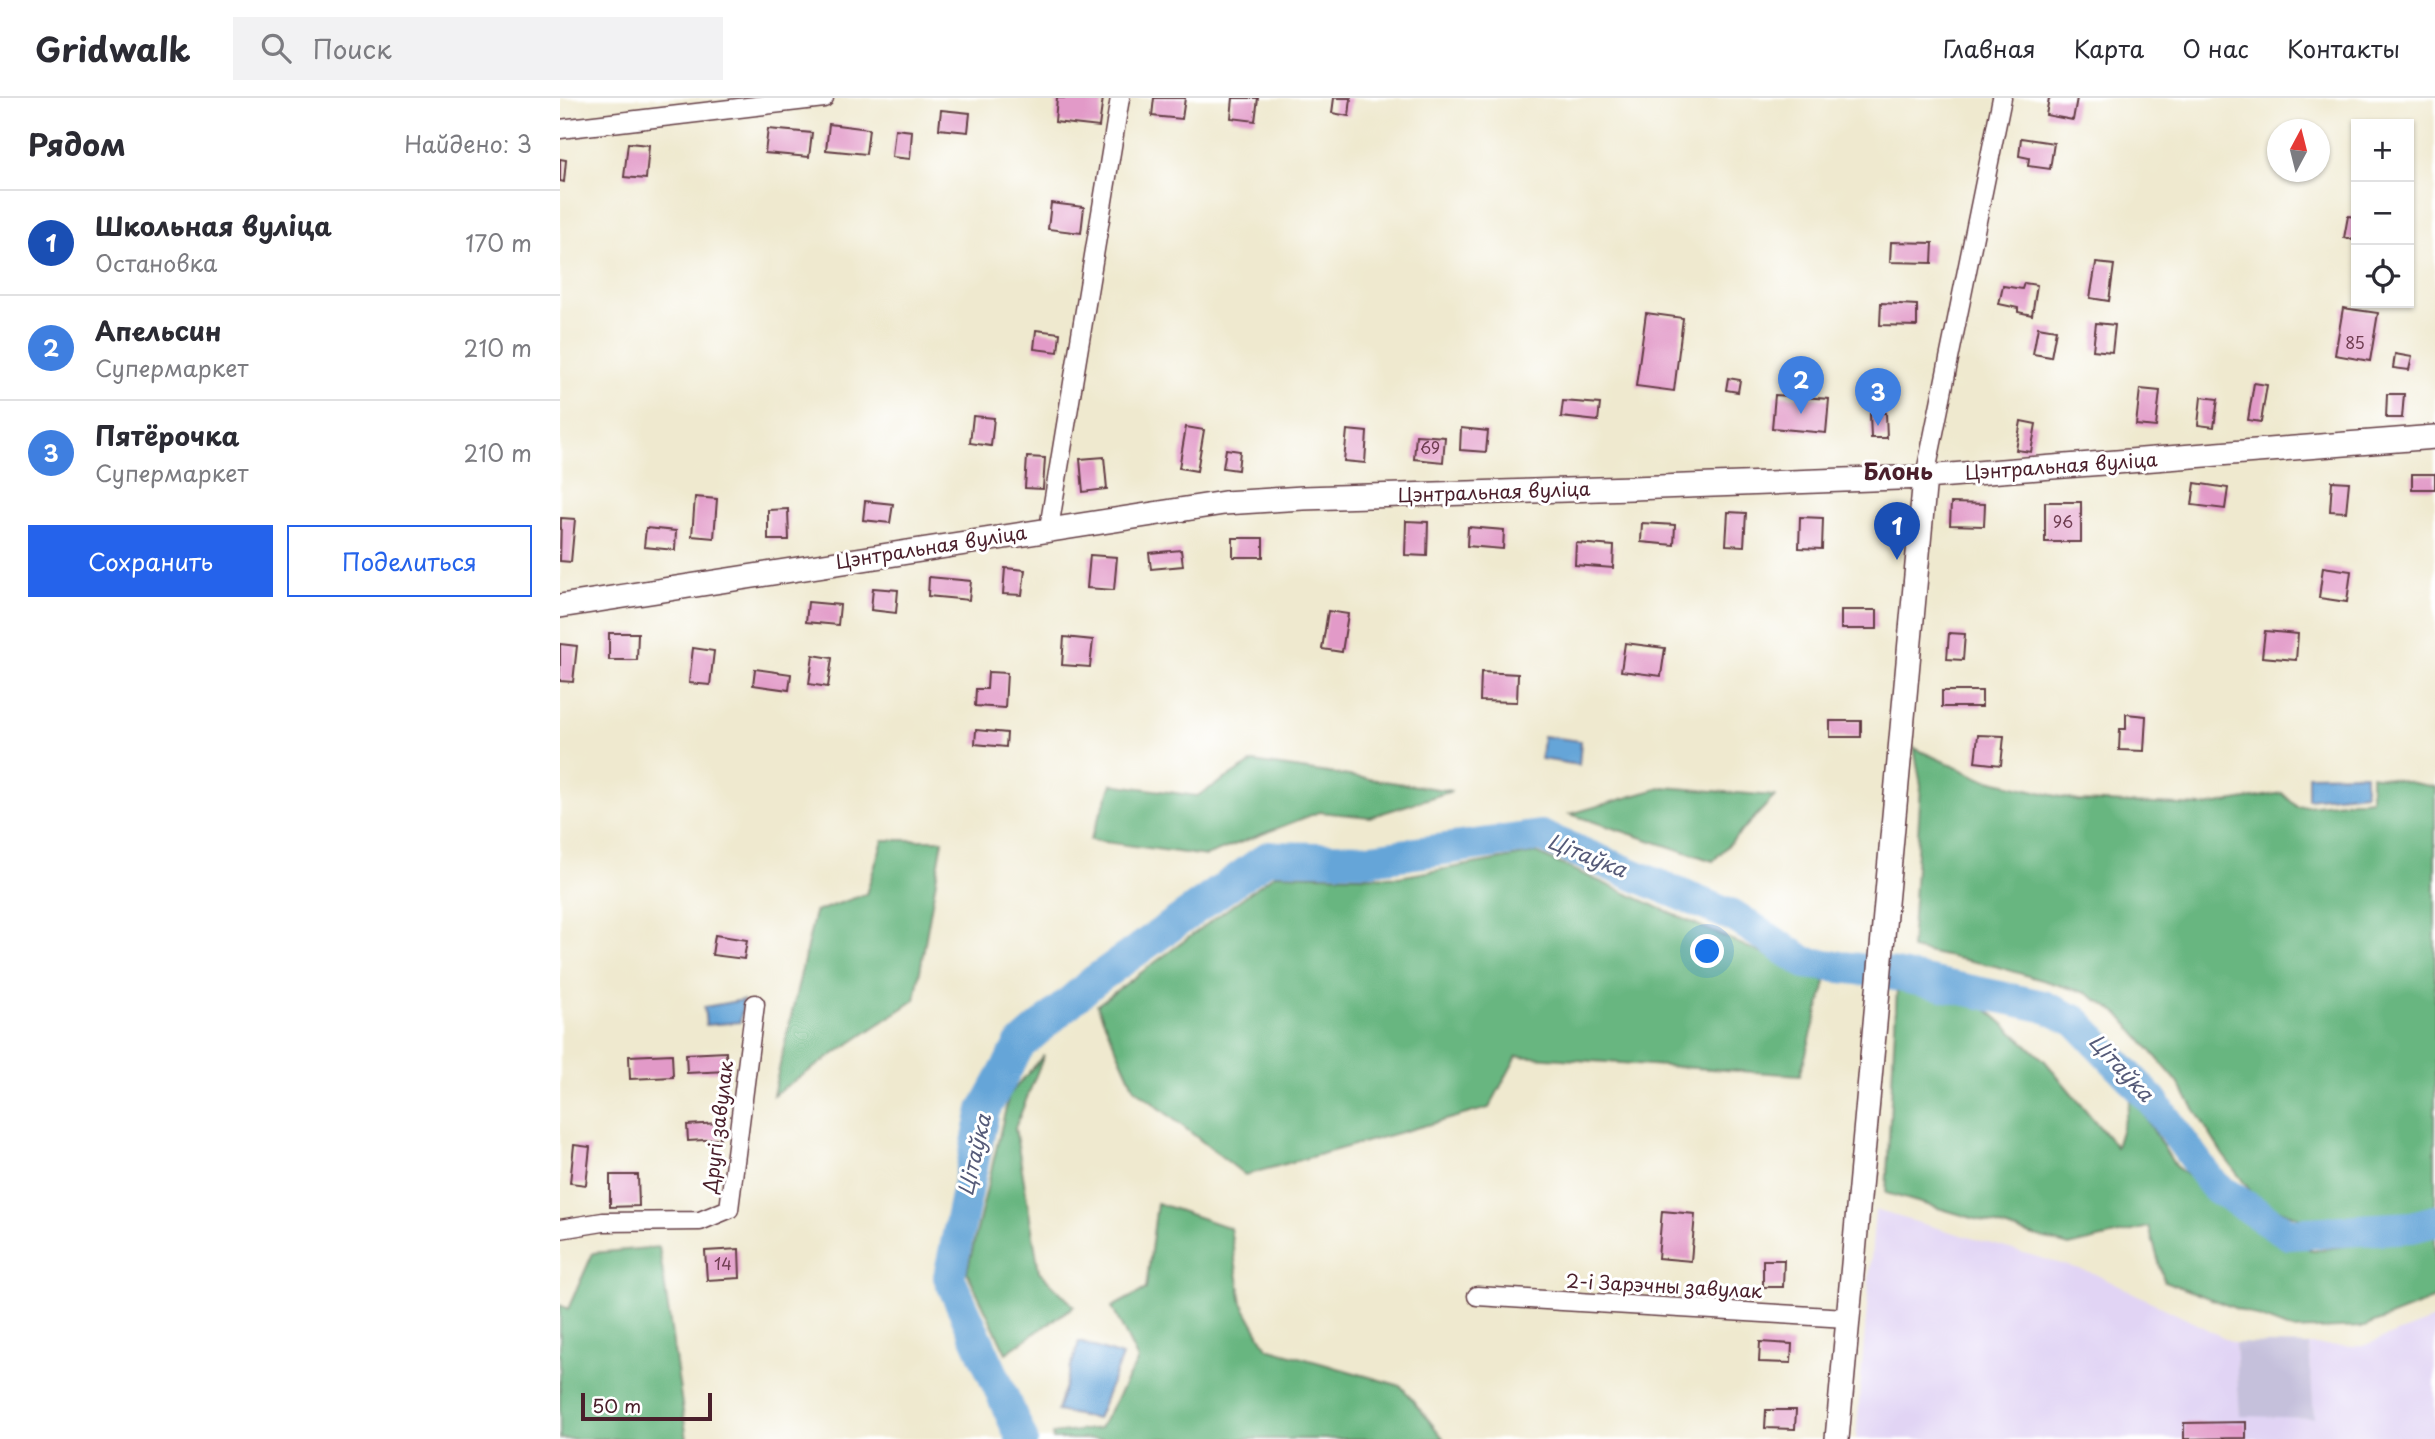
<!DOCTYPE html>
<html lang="ru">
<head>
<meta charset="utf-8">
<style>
	body { margin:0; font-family:"Playpen Sans",sans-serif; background:#f2f2f3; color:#2b2b33 }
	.controls { position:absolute; right:21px; top:21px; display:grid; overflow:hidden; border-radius:0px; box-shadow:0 2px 5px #0004 }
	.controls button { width:63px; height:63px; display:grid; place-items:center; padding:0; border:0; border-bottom:2px solid #e1e1e2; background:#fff; color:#2b2b33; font:35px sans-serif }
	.compass { position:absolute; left:1707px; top:21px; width:63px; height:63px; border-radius:50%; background:#fff; box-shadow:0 2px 5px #0004; rotate:7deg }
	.scale { position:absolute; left:21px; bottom:18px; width:131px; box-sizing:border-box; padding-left:7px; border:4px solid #4a1f2b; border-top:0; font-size:19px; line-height:24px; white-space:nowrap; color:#4a1f2b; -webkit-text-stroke:5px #fff; paint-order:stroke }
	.you { position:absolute; left:1148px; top:854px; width:24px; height:24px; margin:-18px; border:5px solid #fff; border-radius:50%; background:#1a73e8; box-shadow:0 0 0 10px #1a73e833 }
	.badge { display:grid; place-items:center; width:46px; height:46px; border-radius:50%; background:#2563eb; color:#fff; font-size:23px; font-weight:700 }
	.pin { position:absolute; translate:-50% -58px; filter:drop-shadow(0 2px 4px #0008) }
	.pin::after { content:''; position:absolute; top:37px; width:24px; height:21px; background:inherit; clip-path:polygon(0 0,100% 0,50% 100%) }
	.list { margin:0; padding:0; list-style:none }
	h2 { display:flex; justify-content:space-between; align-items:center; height:91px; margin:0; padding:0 28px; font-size:30px }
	h2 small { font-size:23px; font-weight:400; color:#7c7c81 }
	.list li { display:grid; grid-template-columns:46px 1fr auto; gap:21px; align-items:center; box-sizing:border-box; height:105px; padding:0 28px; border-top:2px solid #e1e1e2 }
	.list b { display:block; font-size:26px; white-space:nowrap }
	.list p { margin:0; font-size:23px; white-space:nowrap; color:#7c7c81 }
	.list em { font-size:23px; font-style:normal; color:#7c7c81 }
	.actions { display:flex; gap:14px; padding:21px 28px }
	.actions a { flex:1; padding:16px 0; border:2px solid #2563eb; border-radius:0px; text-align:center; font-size:24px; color:#2563eb }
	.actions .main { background:#2563eb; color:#fff }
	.icon { flex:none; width:38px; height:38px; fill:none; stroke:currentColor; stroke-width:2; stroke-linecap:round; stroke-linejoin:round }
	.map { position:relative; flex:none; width:1875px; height:1341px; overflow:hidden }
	header { display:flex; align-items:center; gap:42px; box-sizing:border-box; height:98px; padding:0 35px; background:#fff; border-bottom:2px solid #e1e1e2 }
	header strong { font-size:33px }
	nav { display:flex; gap:38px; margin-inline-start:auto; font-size:24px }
	.search { width:490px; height:63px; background:#f2f2f3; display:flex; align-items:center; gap:18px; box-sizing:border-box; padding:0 24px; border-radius:0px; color:#7c7c81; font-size:26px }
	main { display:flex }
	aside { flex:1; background:#fff }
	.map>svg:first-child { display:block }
	.built { fill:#e1d4f4 }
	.industrial { fill:#c5c0db }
	.forest { fill:#67b680; stroke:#586a56; stroke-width:2 }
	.water { fill:#65a5d8; stroke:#586282; stroke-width:2 }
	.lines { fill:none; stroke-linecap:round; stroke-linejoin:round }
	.river { stroke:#65a5d8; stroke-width:32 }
	.building { fill:#e29ac8 }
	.minor-casing { stroke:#633d44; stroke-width:21 }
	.major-casing { stroke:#633d44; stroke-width:26 }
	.minor { stroke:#fff; stroke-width:18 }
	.major { stroke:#fff; stroke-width:23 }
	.labels { text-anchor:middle; stroke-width:6; stroke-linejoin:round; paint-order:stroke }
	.number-label { font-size:16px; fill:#703e52 }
	.street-label { font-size:19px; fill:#4a1f2b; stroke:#fff }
	.water-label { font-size:21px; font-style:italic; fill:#565b79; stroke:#fff }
	.quarter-label { font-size:23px; font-weight:bold; fill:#4a1f2b; stroke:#fff }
</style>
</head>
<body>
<header>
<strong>Gridwalk</strong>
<div class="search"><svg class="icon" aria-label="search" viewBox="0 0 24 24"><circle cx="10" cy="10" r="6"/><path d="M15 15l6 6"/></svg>Поиск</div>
<nav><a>Главная</a><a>Карта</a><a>О нас</a><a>Контакты</a></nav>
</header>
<main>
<aside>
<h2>Рядом<small>Найдено: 3</small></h2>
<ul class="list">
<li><span class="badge" style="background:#1a4fb4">1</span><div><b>Школьная вуліца</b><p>Остановка</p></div><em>170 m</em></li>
<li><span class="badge" style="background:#3f7fe0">2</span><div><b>Апельсин</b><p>Супермаркет</p></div><em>210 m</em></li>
<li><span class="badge" style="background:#3f7fe0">3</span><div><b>Пятёрочка</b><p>Супермаркет</p></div><em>210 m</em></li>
</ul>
<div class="actions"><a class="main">Сохранить</a><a>Поделиться</a></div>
</aside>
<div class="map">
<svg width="1875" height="1341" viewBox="0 0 1875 1341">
	<rect width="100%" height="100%" fill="#fff"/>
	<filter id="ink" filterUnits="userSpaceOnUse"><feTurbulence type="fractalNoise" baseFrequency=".0143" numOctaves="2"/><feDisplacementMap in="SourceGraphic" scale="14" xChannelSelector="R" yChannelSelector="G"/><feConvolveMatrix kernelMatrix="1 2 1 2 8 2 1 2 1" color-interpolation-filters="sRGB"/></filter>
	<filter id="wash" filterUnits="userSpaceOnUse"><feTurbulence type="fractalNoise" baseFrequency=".00686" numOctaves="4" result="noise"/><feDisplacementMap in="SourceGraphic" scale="28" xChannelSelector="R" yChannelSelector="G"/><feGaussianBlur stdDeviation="1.57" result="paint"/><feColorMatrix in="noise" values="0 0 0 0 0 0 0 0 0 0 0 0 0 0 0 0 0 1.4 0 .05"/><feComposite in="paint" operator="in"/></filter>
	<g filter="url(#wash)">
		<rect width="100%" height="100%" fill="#efe9cf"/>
		<path class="built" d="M1315 1112 1533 1175 1675 1245 1680 1317 1754 1320 1749 1247 1802 1248 1875 1221V1341H1296Z"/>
		<path class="industrial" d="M1675 1245 1749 1247 1754 1320 1680 1318Z"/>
		<path class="forest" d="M1354 650 1420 680 1518 703 1645 708 1722 695 1737 709 1811 701V677L1875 689V1114L1802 1125 1742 1121 1698 1103 1663 1057 1617 983 1559 916 1526 895 1435 868 1351 851 1361 687Z
			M693 664 892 693 810 719 759 714 646 758 530 742 552 686 637 698Z
			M1104 689 1215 698 1153 763 1010 716Z
			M323 742H383L355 902 213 997 255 814 306 796Z
			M976 755 1266 884 1240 977 957 958 929 1010 685 1077 574 990 537 907 715 776 839 779Z
			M1337 890 1422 907 1485 963 1556 1049 1572 997 1615 1068 1687 1122 1753 1153 1875 1134V1201L1804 1229 1732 1232 1604 1183 1589 1129 1509 1148 1326 1095Z
			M484 957 455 1030 479 1173 514 1208 446 1255 407 1174 449 997Z
			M597 1105 670 1130 682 1205 707 1250 841 1288 884 1341H493L492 1336 540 1330 578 1262 552 1209 586 1191Z
			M99 1149 127 1341H0V1207L8 1211 33 1155Z"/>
		<path class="water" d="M983 638 1021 643 1019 667 981 661Z
			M1805 676V695L1748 701V677Z
			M183 902 180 924 146 927 144 909Z
			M519 1244 562 1258 537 1321 497 1313Z"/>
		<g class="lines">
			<path class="river" d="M462 1341 389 1179 424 1012 459 948 534 883 708 759 811 761 981 738 1177 820 1246 865 1316 873 1483 908 1516 923 1592 1002 1654 1088 1729 1136 1852 1129 1875 1123"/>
		</g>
		<g id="blocks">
			<path class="building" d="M497 0H543L539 29 495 24Z
				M594 0H625L622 21 592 18Z
				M673 0H698L695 23 671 20Z
				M774 0H791L789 18 772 15Z
				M1489 0H1517L1513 22 1486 17Z
				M381 12 410 15 408 34 379 31Z
				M269 26 309 31 306 56 266 52Z
				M208 31 252 35 249 59 205 55Z
				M335 31 352 33 350 61 332 59Z
				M1461 40 1494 45 1490 71 1468 68 1469 60 1459 58Z
				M68 45 89 47 86 81 64 79Z
				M0 61 6 62 4 84 0 83Z
				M491 105 524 109 521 135 488 131Z
				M1788 118 1796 119V142L1784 140Z
				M1331 144 1373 145 1372 165 1330 164Z
				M1536 165 1554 167 1549 203 1530 200Z
				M1464 185 1477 187 1472 217 1458 214V210L1439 206 1443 188 1462 191Z
				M1321 205 1357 207V228L1320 227Z
				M1783 210 1818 215 1810 263 1775 257Z
				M1086 215 1123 220 1114 293 1076 288Z
				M1536 225 1555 227 1552 254 1533 252Z
				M1478 229 1496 232 1491 259 1473 256Z
				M476 232 500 235 498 254 474 251Z
				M1835 256 1852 259 1849 272 1833 270Z
				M1168 280 1180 282 1178 294 1166 292Z
				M1694 285 1707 287 1701 324 1688 322Z
				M1580 291 1600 293 1596 329 1576 327Z
				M1827 296H1844L1842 320H1826Z
				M1215 297 1269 301 1266 335 1212 330Z
				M1641 299 1658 301 1654 329 1638 327Z
				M1003 303 1040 306 1038 323 1001 319Z
				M1310 315H1326L1327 340H1311Z
				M413 318 434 320 431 348 410 345Z
				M1461 323 1476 326 1471 354 1456 352Z
				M626 329 644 332 637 373 619 370Z
				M901 330 928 333 926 354 900 352Z
				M787 332 807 334 805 365 784 363Z
				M856 337 885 339 883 364 854 361Z
				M666 351 680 353 678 372 663 370Z
				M467 359 485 360 483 391 465 390Z
				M544 359 547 391 523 394 520 361Z
				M1852 376H1875V391H1852Z
				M1772 383 1789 384 1786 414 1770 413Z
				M1635 385 1668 390 1665 411 1632 407Z
				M135 399 157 401 154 440 132 438Z
				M305 403 333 406 330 425 303 422Z
				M1485 404H1521V444H1485Z
				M1391 405 1425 406 1424 428 1390 427Z
				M228 411 229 442H208V412Z
				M1168 414 1186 415 1184 448 1166 447Z
				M1240 419 1263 420 1262 451 1239 450Z
				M1 420 15 421 11 464 0 463Z
				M846 423 868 424 867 458 845 457Z
				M1082 425 1115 427 1114 447 1081 444Z
				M908 429 944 432 943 451 907 448Z
				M86 430 116 433 115 452 84 449Z
				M673 440H703V459H673Z
				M1016 445 1054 448 1053 470 1015 467Z
				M621 452 623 468 591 471 589 455Z
				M530 457 557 459 554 492 527 490Z
				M1763 469 1791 473 1787 504 1759 500Z
				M445 470 465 472 462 497 443 496Z
				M369 479 411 483 409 502 368 498Z
				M313 490 338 492 336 515 311 512Z
				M248 504 280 507 278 527 246 524Z
				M1281 512H1317V531H1281Z
				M768 513 788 516 782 554 762 551Z
				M1705 533 1738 536 1736 562 1702 559Z
				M49 535H78L77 562H49Z
				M1389 535 1405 536 1403 562 1387 561Z
				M504 539 533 542 530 569 502 567Z
				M1065 545 1105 550 1101 578 1061 573Z
				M0 546 17 548 13 584 0 583Z
				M133 550 154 553 150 587 129 585Z
				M253 557 272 560 268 589 249 586Z
				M195 571 231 576 229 592 193 587Z
				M428 574 447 575 445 610 415 608 416 591H427Z
				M921 574 958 576 957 604 920 603Z
				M1382 593H1422V609H1382Z
				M1566 616 1586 618 1584 653 1559 652 1560 631H1566Z
				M1270 623H1301V639H1270Z
				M416 632 447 635 446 649 415 646Z
				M1418 637 1444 638 1441 667 1415 664Z
				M155 837 187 842 184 861 152 857Z
				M166 954 167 973 127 975 126 956Z
				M112 956 113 979 70 981 69 958Z
				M159 1025 160 1041 128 1043 127 1027Z
				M14 1047 30 1049 26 1087 10 1085Z
				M50 1077H78L79 1108 50 1109Z
				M1102 1113 1135 1116 1131 1163 1098 1160Z
				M179 1151 180 1180 147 1182 145 1153Z
				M1203 1162H1224L1223 1189H1203Z
				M1200 1244 1232 1246 1231 1265 1199 1264Z
				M1206 1312H1236L1235 1331 1205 1330Z
				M1686 1324V1340L1624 1341V1325Z"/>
		</g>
	</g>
	<g filter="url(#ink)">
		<use href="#blocks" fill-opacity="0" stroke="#633d44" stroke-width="2"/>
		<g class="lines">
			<defs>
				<path id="minor" d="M0 31 264 0
					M1365 379 1442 0
					M489 430 560 0
					M0 1131 43 1124 140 1123 169 1111 195 906
					M917 1198 1287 1220"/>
				<path id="major" d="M0 508 664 405 743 400 1072 390 1365 379 1875 339
					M1277 1341 1365 379"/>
			</defs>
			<use href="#minor" class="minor-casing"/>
			<use href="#major" class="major-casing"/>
			<use href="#minor" class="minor"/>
			<use href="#major" class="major"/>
		</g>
	</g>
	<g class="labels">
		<g class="number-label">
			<text x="1795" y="251">85</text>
			<text x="870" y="356">69</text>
			<text x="1503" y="430">96</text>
			<text x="163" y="1172">14</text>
		</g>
		<g class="street-label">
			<text transform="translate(1501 368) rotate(-4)" y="7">Цэнтральная вуліца</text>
			<text transform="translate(934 394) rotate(-2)" y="7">Цэнтральная вуліца</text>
			<text transform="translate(371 449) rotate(-9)" y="7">Цэнтральная вуліца</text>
			<text transform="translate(158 1029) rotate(-83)" y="7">Другі завулак</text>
			<text transform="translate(1104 1188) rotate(3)" y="7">2-і Зарэчны завулак</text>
		</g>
		<g class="water-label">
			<text transform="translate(1027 758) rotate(22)" y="7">Цітаўка</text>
			<text transform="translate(1561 970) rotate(47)" y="7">Цітаўка</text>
			<text transform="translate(415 1057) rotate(-77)" y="7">Цітаўка</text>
		</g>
		<g class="quarter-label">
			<text x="1338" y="382">Блонь</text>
		</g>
	</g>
</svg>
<div class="controls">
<button>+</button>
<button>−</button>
<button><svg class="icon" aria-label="locate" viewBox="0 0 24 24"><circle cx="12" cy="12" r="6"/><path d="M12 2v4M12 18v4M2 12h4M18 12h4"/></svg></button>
</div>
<svg class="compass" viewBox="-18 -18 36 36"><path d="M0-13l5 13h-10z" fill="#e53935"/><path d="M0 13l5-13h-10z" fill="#7c7c81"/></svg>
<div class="scale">50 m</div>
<div class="you"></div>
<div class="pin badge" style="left:1337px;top:462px;background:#1a4fb4">1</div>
<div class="pin badge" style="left:1241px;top:316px;background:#3f7fe0">2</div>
<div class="pin badge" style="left:1318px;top:328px;background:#3f7fe0">3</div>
</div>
</main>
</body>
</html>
